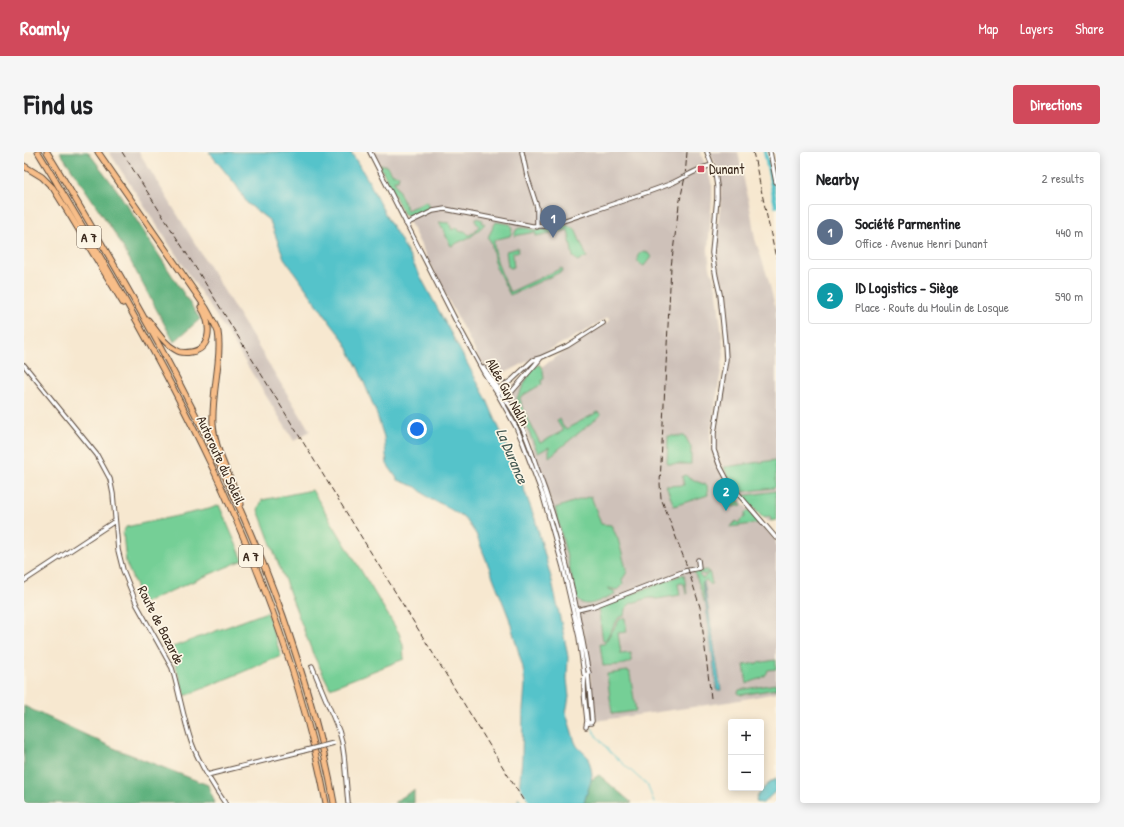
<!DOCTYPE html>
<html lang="en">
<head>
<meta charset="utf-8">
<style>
	body { margin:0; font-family:"Patrick Hand",sans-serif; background:#f6f6f6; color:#202124 }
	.controls { position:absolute; right:12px; bottom:12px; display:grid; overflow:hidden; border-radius:4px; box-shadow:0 2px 10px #0003 }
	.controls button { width:36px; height:36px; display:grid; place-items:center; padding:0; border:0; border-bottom:1px solid #e0e0e0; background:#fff; color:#202124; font:20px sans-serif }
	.you { position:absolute; left:393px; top:277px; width:14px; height:14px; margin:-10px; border:3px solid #fff; border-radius:50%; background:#1a73e8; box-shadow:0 0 0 6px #1a73e833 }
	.badge { display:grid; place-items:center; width:26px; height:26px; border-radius:50%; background:#d1495b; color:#fff; font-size:13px; font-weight:700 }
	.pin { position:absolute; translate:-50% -33px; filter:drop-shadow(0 1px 2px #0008) }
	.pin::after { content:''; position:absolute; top:21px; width:14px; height:12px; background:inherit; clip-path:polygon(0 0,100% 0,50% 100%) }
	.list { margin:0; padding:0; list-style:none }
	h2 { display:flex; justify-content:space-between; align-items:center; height:52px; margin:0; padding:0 16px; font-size:17px }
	h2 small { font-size:13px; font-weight:400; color:#757577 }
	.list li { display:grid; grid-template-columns:26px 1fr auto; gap:12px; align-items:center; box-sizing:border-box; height:56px; margin:0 8px 8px; padding:0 8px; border:1px solid #e0e0e0; border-radius:4px }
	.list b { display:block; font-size:15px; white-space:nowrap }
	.list p { margin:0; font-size:13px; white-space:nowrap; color:#757577 }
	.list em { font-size:13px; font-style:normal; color:#757577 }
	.map { position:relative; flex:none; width:752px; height:651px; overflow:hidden; border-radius:4px }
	header { display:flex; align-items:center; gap:24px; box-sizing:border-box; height:56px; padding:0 20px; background:#d1495b; color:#fff }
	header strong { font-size:19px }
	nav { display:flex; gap:22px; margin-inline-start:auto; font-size:14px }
	.intro { display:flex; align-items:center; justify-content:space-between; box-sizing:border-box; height:96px; padding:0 24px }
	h1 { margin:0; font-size:28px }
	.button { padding:10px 18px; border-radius:4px; background:#d1495b; color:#fff; font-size:14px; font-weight:700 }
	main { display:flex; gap:24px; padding:0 24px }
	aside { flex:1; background:#fff; border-radius:4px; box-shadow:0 2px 10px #0003 }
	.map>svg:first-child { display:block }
	.industrial { fill:#cec1b9 }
	.green { fill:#75cf96; stroke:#587c5a }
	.forest { fill:#60b27f; stroke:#4e6e4e }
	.water { fill:#55c3ca; stroke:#487674 }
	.pier { fill:#f7e8d0 }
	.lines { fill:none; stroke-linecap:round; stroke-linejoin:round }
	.stream { stroke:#55c3ca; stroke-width:1 }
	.canal { stroke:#55c3ca; stroke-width:4 }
	.minor-casing { stroke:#574639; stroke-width:5.5 }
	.highway-casing { stroke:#574639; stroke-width:7 }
	.minor { stroke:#fff; stroke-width:3.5 }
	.highway { stroke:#f7bd88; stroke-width:5 }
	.rail { stroke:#3b2a1e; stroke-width:1; stroke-dasharray:6 3; stroke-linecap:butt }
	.minor-bridge-casing { stroke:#574639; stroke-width:5.5; stroke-linecap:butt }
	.minor-bridge { stroke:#fff; stroke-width:3.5 }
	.poi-dot { fill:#d1495b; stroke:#fcf5e5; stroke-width:1.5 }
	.labels { text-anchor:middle; stroke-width:3.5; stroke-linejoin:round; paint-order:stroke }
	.shield { fill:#fcf5e5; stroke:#75675a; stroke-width:1 }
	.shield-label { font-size:13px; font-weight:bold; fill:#3b2a1e }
	.poi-label { font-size:14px; fill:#3b2a1e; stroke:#fcf5e5; text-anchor:start }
	.street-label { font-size:14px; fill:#3b2a1e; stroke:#fcf5e5 }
	.water-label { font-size:15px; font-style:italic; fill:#435852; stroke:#fcf5e5 }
</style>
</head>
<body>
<header>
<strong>Roamly</strong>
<nav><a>Map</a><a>Layers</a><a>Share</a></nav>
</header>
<div class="intro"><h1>Find us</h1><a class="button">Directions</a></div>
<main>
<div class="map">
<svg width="752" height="651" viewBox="0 0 752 651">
	<rect width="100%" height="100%" fill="#fcf5e5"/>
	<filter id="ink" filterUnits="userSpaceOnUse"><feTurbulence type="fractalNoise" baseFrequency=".025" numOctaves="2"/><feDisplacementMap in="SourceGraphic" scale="8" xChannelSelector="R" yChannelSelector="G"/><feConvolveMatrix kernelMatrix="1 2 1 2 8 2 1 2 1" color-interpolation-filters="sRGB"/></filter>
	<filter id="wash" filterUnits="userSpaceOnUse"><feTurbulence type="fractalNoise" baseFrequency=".012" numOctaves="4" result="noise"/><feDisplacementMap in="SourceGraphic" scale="16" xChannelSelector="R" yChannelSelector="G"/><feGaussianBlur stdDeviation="0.9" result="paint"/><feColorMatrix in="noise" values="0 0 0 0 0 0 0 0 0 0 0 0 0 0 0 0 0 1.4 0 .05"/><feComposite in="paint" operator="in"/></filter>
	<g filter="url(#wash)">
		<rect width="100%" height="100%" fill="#f7e8d0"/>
		<path class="industrial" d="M85 0H115L286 279 270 289 202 179Z
			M350 0H676L684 20 688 33V47L684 98 686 116 689 124 693 140 700 202 686 284 688 299 694 315 720 352 752 389V541L704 550 571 569 563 496 540 407 525 344 502 279 479 240 555 190 586 168 584 165 567 176 485 219 479 220 468 218 460 213 455 206 431 161Z
			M686 0H714L727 61 731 87 744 126 752 158V368L744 370 708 332 699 316 691 294 692 275 702 221 704 197 691 100V92L696 57 697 38 695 21 690 9Z"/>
		<path class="green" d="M356 13C363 12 364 16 367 21L375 23 374 28H370L383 58 402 49 406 56C398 61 387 68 379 61L357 16Z
			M452 66 459 68 458 71H461L460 73 448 84 427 94 415 70 425 71 428 78 433 75 435 79 439 80 441 79 445 83 451 80V79L455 74 451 69Z
			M472 70 486 72C489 77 488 79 486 84L470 88C470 107 478 123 486 140L538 116 539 119 486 143 472 115 467 90 464 86 465 83Z
			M539 73H543L545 75 551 77 563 105 553 109 551 106 549 105 544 78 512 84 511 80 490 84 492 78 495 76H502L511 78 528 77 534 74Z
			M494 96 495 100 488 101 490 115 486 116 484 114 482 99Z
			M620 99 623 100 627 105 620 114C611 111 611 102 620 99Z
			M515 212 519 218 520 227 517 229 518 232 496 245 498 255 516 291 539 279 533 269 536 267 539 275H541L542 277 574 260 577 263 525 305V295L514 301 494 255 493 246 508 217Z
			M644 284H661L667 295V312H643Z
			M752 308V334L750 336 716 340C708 335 703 323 700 315Z
			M661 323 674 330 683 333 684 343 650 354 642 334 660 333 658 324Z
			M288 338 375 481 379 493 380 507 306 536 289 502 234 358 238 348Z
			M752 339V368L747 369 746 364 739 366 718 344Z
			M708 341 718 353 707 355 698 346Z
			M567 344 577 372 587 373 594 387 603 420 598 428 599 432 593 438 584 436V437L590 439 591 442C579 446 563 459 553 447L531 356Z
			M195 353 219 408 119 451 102 411 99 381 102 375 185 357Z
			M725 358 736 371 706 375 712 369 714 371 721 365V361Z
			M683 418 685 419 680 423 677 421 675 423 679 427 685 420 686 422 688 432 687 433 682 428 678 431 681 450H680L675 432 670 420Z
			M660 422 663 442H662L660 432 657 431 654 432 656 443 633 447 629 446H625L611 450 606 452 601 457 600 464 595 465 581 489H579L574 455Z
			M243 460 257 504 161 544 146 496Z
			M601 466 603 480 594 481 597 502 607 501V509C600 514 588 513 579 514L576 492H580L596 467Z
			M752 508V517L744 518C742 528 731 527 723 532L720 513Z
			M604 519 606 522 612 559 588 562 583 522Z
			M752 532V537L717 543 714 541 715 538Z"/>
		<path class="forest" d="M36 0H64L93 38 176 167 150 190 94 86Z
			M0 554 92 597 184 633 190 651H0Z
			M575 623 608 651H560L567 628Z
			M390 638V651H370L376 646Z"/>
		<path class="water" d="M185 0H327L344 28 363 66 375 85 463 248 491 313 511 367 528 429 542 494 544 505 543 527 545 545 542 561 551 590 553 594 565 606C565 612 568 617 568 623 567 632 562 642 560 651H494L498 606 499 558 501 533 499 516 485 466 452 382 443 369 437 364 420 353 406 347 392 335 374 328 363 312 360 285 352 260 335 218 319 187 308 173 260 106 246 69 223 51 212 33Z
			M679 430H680L697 538 693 539Z
			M752 627V639L739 651 732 650C732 641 744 631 752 627Z"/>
		<path class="pier" d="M494 631 506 651H507H498L493 643Z"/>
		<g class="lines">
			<path class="stream" d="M568 576 572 583 586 600 624 634 630 651"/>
			<path class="canal" d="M741 0 752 54"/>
		</g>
	</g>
	<g filter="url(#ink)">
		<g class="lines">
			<defs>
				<path id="minor" d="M346 0 433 171 459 219 473 241 492 275 499 291 519 344 539 415 555 485 560 522 562 523
					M498 0 503 24 513 55V75
					M683 0 691 21 693 34V46L688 101 692 125 696 142 701 191 702 207 690 281V298L695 312 705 331 752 386
					M746 0 752 30
					M382 72 409 59 421 57 508 74H524C565 60 606 47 646 32 660 26 674 16 688 13
					M0 213 73 303 86 327 89 342 94 398 99 418 113 453 148 516 150 523C156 545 160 568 167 589 175 611 188 632 201 651
					M459 215C472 233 486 251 496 271 503 285 508 301 513 316 538 382 552 449 564 518L565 521 562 523
					M474 238 479 234 488 228 509 208 516 206 543 194 579 171
					M479 244 485 243 516 207
					M0 429 91 369
					M553 458 570 454 661 419 675 416 674 408
					M288 514 315 579 318 590 320 604 324 651
					M561 523C558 538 562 554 563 569L565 571H567L568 569 564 522
					M562 575 563 569
					M183 623 279 599"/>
				<path id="highway" d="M14 0C137 203 257 415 302 651
					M23 0C113 148 200 300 259 464 280 525 299 587 310 651
					M74 0 182 156C186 163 191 172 194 180 196 190 195 201 194 211 192 231 188 252 189 272 191 300 207 326 217 352
					M0 14 18 25 29 36 47 65 99 151
					M124 168C132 178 140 192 152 198 156 201 161 201 167 200 189 197 187 170 177 155"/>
			</defs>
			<use href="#minor" class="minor-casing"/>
			<use href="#highway" class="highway-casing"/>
			<use href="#minor" class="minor"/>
			<use href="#highway" class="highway"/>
			<path class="rail" d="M98 0 175 121 501 651
				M663 0 661 25 655 53 647 115 636 331 637 346 664 417 676 455 687 546
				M729 0 752 106"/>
			<defs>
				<path id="minor-bridge" d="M279 599 310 591"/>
			</defs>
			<use href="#minor-bridge" class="minor-bridge-casing"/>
			<use href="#minor-bridge" class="minor-bridge"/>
		</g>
	</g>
	<rect class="poi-dot" x="673" y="13" width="8" height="8" rx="2"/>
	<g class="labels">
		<g class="shield">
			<rect x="53" y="74" width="24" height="22" rx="3"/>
			<rect x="215" y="393" width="24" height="22" rx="3"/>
		</g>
		<g class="shield-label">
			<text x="65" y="90">A 7</text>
			<text x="227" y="409">A 7</text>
		</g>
		<g class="poi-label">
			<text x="685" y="22">Dunant</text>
		</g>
		<g class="street-label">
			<text transform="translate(484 240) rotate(61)" y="5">Allée Guy Nalin</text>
			<text transform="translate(197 308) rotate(65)" y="5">Autoroute du Soleil</text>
			<text transform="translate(137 473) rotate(63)" y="5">Route de Bazarde</text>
		</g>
		<g class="water-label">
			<text transform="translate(488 304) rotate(67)" y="5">La Durance</text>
		</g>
	</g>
</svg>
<div class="controls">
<button>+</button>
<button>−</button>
</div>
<div class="you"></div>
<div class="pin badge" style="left:529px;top:86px;background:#5c6f8a">1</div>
<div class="pin badge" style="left:702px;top:359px;background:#0f9aa8">2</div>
</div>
<aside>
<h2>Nearby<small>2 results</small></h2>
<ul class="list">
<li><span class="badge" style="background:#5c6f8a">1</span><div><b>Société Parmentine</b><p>Office · Avenue Henri Dunant</p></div><em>440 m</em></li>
<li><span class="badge" style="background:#0f9aa8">2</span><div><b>ID Logistics - Siège</b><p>Place · Route du Moulin de Losque</p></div><em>590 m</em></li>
</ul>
</aside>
</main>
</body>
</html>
